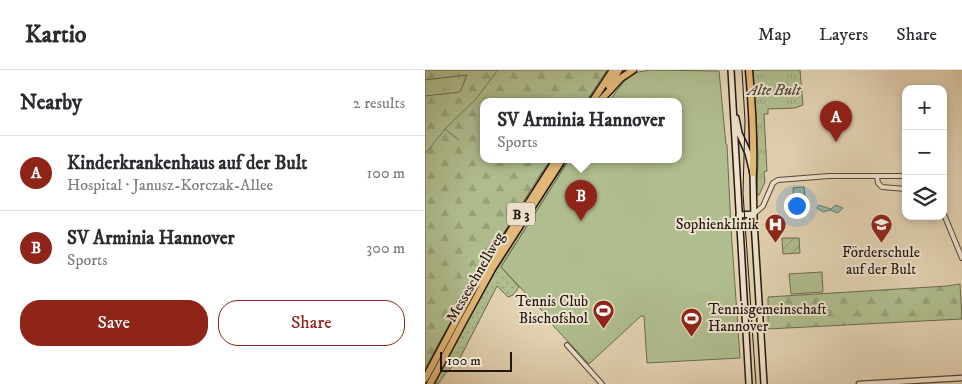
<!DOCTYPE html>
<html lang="en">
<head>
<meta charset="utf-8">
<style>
	body { margin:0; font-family:"IM FELL DW Pica",serif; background:#f2f2f3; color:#2b2b33 }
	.controls { position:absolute; right:15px; top:15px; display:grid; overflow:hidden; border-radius:10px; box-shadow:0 2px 8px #0003 }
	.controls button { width:45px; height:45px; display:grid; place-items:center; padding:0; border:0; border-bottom:1px solid #e1e1e2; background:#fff; color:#2b2b33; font:25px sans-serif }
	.scale { position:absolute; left:15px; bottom:12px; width:72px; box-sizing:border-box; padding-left:5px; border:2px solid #241710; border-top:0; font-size:14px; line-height:18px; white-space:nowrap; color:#241710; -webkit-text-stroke:4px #ede2cd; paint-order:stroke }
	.you { position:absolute; left:371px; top:135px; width:18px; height:18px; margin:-12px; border:4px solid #fff; border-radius:50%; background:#1a73e8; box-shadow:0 0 0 8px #1a73e833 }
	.badge { display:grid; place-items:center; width:32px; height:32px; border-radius:50%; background:#8f2418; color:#fff; font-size:16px; font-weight:700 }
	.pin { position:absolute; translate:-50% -41px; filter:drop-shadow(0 1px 2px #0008) }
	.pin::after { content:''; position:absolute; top:26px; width:18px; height:15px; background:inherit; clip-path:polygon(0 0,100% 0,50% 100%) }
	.popup { position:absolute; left:55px; top:28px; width:202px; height:65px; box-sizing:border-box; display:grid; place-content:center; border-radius:10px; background:#fff; filter:drop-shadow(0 1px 4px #0005); font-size:16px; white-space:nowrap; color:#7c7c81 }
	.popup b { font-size:19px; color:#2b2b33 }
	.popup::after { content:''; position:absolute; left:50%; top:100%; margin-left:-10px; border:10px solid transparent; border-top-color:#fff }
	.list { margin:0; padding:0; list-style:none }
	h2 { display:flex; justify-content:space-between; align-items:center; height:65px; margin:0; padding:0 20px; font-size:21px }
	h2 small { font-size:16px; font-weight:400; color:#7c7c81 }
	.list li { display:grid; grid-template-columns:32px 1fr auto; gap:15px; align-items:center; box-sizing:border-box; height:75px; padding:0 20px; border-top:1px solid #e1e1e2 }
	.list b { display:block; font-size:19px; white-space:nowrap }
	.list p { margin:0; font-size:16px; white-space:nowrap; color:#7c7c81 }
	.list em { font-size:16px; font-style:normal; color:#7c7c81 }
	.actions { display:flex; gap:10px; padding:15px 20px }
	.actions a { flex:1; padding:11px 0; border:1px solid #8f2418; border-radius:20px; text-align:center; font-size:18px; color:#8f2418 }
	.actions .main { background:#8f2418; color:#fff }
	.icon { flex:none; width:28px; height:28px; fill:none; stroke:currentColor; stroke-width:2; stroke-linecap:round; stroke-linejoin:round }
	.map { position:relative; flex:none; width:537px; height:314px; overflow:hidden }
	header { display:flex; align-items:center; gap:30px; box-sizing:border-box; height:70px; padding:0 25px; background:#fff; border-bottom:1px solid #e1e1e2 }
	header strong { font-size:24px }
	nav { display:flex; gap:28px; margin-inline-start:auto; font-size:18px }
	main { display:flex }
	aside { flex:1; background:#fff }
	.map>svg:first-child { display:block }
	.grass { fill:url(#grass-dots); stroke:#6a6a4f }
	.forest { fill:url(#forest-firs); stroke:#6a6a4f }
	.park { fill:url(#park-tufts); stroke:#6a6a4f }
	.garden { fill:url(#garden-furrows); stroke:#6a6a4f }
	.pitch { fill:#b0bd8e; stroke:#6a6a4f }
	.water { fill:#95b8ab; stroke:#68786d }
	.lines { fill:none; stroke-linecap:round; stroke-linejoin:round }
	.stream { stroke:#68786d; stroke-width:1 }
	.minor-casing { stroke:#544638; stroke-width:6 }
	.tertiary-casing { stroke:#544638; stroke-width:7 }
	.secondary-casing { stroke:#241710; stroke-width:8 }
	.trunk-casing { stroke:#241710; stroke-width:9 }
	.minor { stroke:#ede2cd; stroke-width:4 }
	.tertiary { stroke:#ede2cd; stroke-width:4.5 }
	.secondary { stroke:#ede2cd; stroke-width:5 }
	.trunk { stroke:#e2b979; stroke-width:6 }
	.tram { stroke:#241710; stroke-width:1 }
	.labels { text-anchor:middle; stroke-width:4; stroke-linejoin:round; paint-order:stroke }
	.shield { fill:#ede2cd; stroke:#605449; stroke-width:1 }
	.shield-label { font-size:14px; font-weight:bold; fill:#241710 }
	.park-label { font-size:15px; font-style:italic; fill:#4e4936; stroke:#ede2cd }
	.poi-label { font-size:15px; fill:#241710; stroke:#ede2cd; text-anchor:end }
	.street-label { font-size:15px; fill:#241710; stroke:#ede2cd }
</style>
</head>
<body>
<header>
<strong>Kartio</strong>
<nav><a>Map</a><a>Layers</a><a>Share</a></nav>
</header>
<main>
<aside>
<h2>Nearby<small>2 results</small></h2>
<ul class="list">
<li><span class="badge">A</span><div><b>Kinderkrankenhaus auf der Bult</b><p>Hospital · Janusz-Korczak-Allee</p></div><em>100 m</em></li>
<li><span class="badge">B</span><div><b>SV Arminia Hannover</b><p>Sports</p></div><em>300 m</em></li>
</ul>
<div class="actions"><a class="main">Save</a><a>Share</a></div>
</aside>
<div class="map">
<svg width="537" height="314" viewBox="0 0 537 314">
	<defs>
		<pattern id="grass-dots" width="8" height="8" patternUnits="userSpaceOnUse" patternTransform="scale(1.25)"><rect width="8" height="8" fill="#b0bd8e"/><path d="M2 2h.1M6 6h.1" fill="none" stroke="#97a279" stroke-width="1.8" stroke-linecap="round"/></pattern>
		<pattern id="forest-firs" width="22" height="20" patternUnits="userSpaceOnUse" patternTransform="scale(1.25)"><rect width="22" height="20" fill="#b0bd8e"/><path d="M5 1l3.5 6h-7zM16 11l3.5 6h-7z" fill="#97a279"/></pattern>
		<pattern id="park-tufts" width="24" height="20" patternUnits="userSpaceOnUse" patternTransform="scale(1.25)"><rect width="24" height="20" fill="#b0bd8e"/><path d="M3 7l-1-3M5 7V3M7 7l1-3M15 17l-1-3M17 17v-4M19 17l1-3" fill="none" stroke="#97a279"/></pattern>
		<pattern id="garden-furrows" width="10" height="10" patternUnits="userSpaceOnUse" patternTransform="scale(1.25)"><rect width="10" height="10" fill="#b0bd8e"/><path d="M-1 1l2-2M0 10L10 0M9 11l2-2" fill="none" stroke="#97a279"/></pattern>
	</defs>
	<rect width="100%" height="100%" fill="#e3d2b2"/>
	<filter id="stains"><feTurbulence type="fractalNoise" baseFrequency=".004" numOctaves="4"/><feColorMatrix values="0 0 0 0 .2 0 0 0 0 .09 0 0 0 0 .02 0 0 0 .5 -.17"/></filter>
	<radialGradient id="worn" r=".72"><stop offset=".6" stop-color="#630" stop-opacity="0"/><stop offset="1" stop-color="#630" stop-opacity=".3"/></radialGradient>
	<path class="grass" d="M143 90H144L76 197 94 217 88 225 83 227 72 216 34 290 20 304 13 314H9L54 227 114 132Z"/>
	<path class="forest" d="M0 0H182L161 32H58V90H125C81 158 38 227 0 299Z
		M535 214 537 249 343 259V227L522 216Z"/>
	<path class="park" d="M328 0H375L378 35 370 38 343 39V44H339L342 101 339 102 340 112 334 125H332L333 85Z
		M42 5 35 22 0 26V10Z"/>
	<path class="garden" d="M357 168H374L375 183 358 184Z"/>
	<path class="pitch" d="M226 0 294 1 301 74 302 75 306 158 315 288 222 293 219 246H216L164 294 122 249 123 247 76 197 144 90H254V32H184C192 21 199 7 213 2 217 1 222 1 226 0Z
		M379 117 381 135 369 136 368 118Z
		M397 202 398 222 366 224 364 204Z"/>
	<path class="water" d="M394 135 406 139 411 135 418 138 413 143 405 140 398 142 393 139 392 138Z"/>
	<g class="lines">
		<path class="stream" d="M20 59 34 70
			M0 84 20 59 50 30 73 0"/>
		<defs>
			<path id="minor" d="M452 107 453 113 457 117 481 119
				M518 142 537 188
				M329 144 338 136 348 113 353 110 404 106H481
				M142 275 177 314"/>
			<path id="tertiary" d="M434 314 537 308"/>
			<path id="secondary" d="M306 0 324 314
				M311 48 314 63 323 83 328 103 329 151 339 314
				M314 145 329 144"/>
			<path id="trunk" d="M324 0C327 34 329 68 328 103
				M184 16 194 0
				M167 32 188 0
				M174 32 196 8 208 0
				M0 309 46 223 131 90
				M5 314 38 252 67 199 137 90"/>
		</defs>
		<use href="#minor" class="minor-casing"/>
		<use href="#tertiary" class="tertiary-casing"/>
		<use href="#secondary" class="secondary-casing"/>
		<use href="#trunk" class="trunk-casing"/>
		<use href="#minor" class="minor"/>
		<use href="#tertiary" class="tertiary"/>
		<use href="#secondary" class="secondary"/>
		<use href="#trunk" class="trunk"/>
		<path class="tram" d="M317 0 320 51 318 123 331 314"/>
	</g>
	<defs>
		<symbol id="hospital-pin" viewBox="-11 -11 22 30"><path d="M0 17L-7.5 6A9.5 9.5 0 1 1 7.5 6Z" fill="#8f2418" stroke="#ede2cd"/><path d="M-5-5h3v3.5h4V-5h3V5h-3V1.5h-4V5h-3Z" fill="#fff"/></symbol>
		<symbol id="school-pin" viewBox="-11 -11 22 30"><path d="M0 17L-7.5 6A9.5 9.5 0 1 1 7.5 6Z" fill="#8f2418" stroke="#ede2cd"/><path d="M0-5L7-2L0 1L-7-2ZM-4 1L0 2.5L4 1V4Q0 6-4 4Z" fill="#fff"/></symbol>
		<symbol id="stadium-pin" viewBox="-11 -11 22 30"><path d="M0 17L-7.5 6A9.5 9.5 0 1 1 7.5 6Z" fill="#8f2418" stroke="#ede2cd"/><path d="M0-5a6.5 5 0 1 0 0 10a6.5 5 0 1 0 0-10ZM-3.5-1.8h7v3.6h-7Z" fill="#fff"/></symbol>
	</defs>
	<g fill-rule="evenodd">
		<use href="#hospital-pin" x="338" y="142" width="25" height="34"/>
		<use href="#school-pin" x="444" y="142" width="25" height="34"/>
		<use href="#stadium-pin" x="166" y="228" width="25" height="34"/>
		<use href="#stadium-pin" x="254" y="236" width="25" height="34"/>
	</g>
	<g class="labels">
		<rect class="shield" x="82" y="132.5" width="28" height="23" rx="4"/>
		<g class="shield-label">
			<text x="96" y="149">B 3</text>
		</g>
		<g class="park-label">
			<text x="349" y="25">Alte Bult</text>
		</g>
		<g class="poi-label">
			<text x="334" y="159">Sophienklinik</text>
			<text x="456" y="187" text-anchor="middle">Förderschule<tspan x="456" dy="17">auf der Bult</tspan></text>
			<text x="163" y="236">Tennis Club<tspan x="163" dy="17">Bischofshol</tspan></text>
			<text x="283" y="244" text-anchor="start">Tennisgemeinschaft<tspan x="283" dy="17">Hannover</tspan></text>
		</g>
		<g class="street-label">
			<text transform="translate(50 207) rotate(-60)" y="5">Messeschnellweg</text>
		</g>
	</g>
	<rect width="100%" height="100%" filter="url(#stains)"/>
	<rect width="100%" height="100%" fill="url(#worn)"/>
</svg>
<div class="controls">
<button>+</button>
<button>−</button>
<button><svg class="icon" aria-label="layers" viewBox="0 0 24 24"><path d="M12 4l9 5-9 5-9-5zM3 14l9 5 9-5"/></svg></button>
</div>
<div class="scale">100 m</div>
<div class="you"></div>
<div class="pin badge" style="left:411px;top:72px">A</div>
<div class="pin badge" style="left:156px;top:151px">B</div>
<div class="popup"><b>SV Arminia Hannover</b>Sports</div>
</div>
</main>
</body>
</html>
